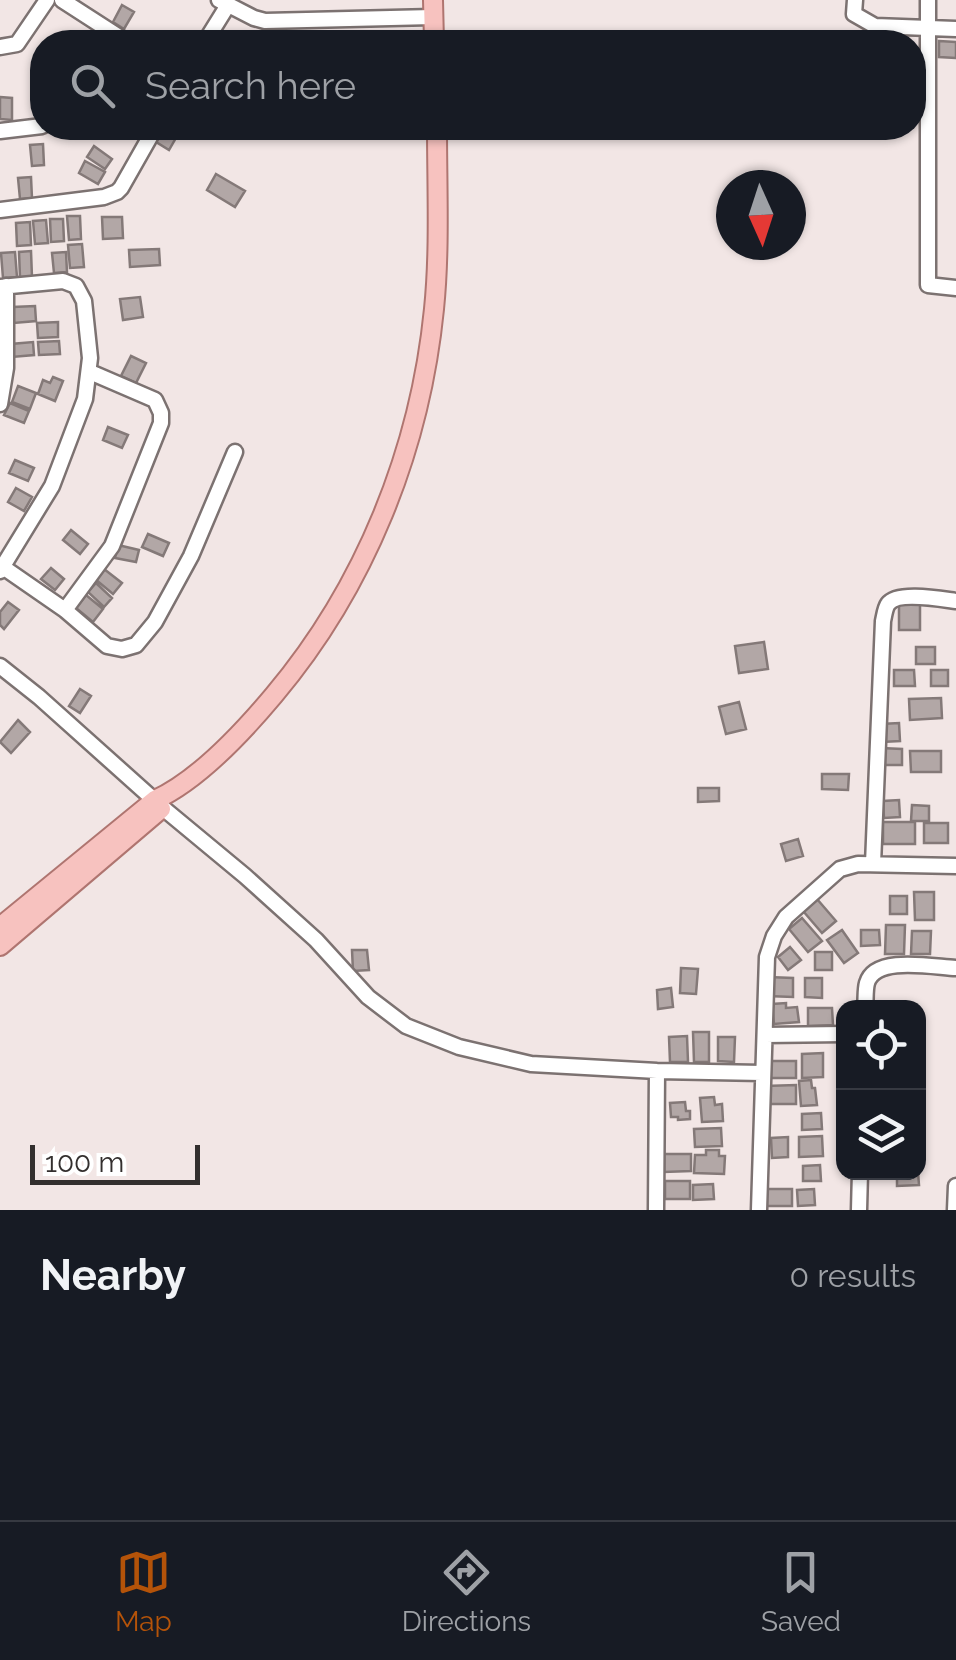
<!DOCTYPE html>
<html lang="en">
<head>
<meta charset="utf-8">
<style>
	body { margin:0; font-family:Raleway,sans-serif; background:#242831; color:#f1f3f6 }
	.controls { position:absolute; right:30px; bottom:30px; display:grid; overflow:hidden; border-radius:20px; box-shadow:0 2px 8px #0004 }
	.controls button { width:90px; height:90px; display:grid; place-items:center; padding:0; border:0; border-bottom:2px solid #363941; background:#171b24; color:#f1f3f6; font:50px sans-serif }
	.compass { position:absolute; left:716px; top:170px; width:90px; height:90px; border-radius:50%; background:#171b24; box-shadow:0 2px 8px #0004; rotate:177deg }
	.scale { position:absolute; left:30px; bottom:25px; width:170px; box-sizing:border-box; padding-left:10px; border:5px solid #332f2e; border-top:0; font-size:28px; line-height:35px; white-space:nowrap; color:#332f2e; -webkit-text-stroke:8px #fff; paint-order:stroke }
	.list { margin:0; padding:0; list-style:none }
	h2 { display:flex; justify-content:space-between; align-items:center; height:130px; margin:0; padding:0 40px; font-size:42px }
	h2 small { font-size:32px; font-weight:400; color:#9ea1a6 }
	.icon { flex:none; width:55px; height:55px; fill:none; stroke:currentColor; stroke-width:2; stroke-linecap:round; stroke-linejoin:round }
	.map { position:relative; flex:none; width:956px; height:1210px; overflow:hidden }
	.search { position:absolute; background:#171b24; box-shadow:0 2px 8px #0004; left:30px; right:30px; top:30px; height:110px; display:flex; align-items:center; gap:25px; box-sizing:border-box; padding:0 35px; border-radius:40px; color:#9ea1a6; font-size:38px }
	.sheet { height:310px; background:#171b24 }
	nav { display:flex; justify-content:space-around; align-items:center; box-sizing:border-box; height:140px; border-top:2px solid #363941; background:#171b24; font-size:28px; color:#9ea1a6 }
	nav a { display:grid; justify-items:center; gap:5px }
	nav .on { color:#b45309 }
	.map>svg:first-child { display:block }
	.building { fill:#b2a7a6; stroke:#847978; stroke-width:2.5 }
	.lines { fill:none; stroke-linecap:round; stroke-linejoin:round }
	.minor-casing { stroke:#7c7271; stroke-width:19 }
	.major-casing { stroke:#af7570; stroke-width:22 }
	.minor { stroke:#fff; stroke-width:14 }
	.major { stroke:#f7c2bf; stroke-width:18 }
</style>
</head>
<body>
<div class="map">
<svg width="956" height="1210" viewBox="0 0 956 1210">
	<rect width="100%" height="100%" fill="#f2e6e5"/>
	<path class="building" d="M122 5 134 12 124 29 113 22Z
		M939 41 956 42V58L939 57Z
		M0 97 12 98V120L0 119Z
		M161 128 177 136 169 150 153 140Z
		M43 144 44 165 32 166 30 145Z
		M94 146 112 159 105 169 87 157Z
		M85 161 105 172 98 184 79 173Z
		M216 174 245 191 235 207 207 190Z
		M31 177 32 198 20 199 18 178Z
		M67 216H80L81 239 69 240Z
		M102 217H122L123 238 103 239Z
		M50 219H63L64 241 51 242Z
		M46 220 48 243 35 244 33 221Z
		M30 222 31 245 17 246 16 223Z
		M82 244 84 267 70 268 68 245Z
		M159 249 160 265 130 267 129 250Z
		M31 251 32 277H20L19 252Z
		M15 252 17 277 3 278 1 253Z
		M66 252 67 272 54 273 52 253Z
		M140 297 143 317 123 320 120 299Z
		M35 306 36 321 14 323 13 307Z
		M58 322V337L38 338 37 323Z
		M59 341 60 354 39 355 38 342Z
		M33 342 34 355 12 357 11 344Z
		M131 356 146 363 136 383 121 376Z
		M53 377 63 381 55 401 38 394 43 380 50 383Z
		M18 386 36 393 30 409 12 402Z
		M10 403 29 411 24 423 4 415Z
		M108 427 128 435 122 448 103 440Z
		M15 460 34 468 28 481 9 473Z
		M16 488 32 497 24 511 8 502Z
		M71 530 88 544 80 554 63 540Z
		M148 534 169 543 163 556 142 547Z
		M118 545 139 550 136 562 115 558Z
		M51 568 64 579 55 590 41 579Z
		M104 569 122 583 113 594 95 579Z
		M96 583 112 598 104 607 88 592Z
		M86 595 103 609 93 622 76 608Z
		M8 602 19 610 4 629 0 625V612Z
		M899 604H920V630H899Z
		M764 642 768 669 739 673 735 646Z
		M916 647H935V664H916Z
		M894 670H914L915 686H894Z
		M931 670H948V686H931Z
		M80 689 91 696 80 713 69 706Z
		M941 698 942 718 910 720 909 699Z
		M739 702 746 729 726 734 719 707Z
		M18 720 30 732 11 753 0 742Z
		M899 723 900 741 882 742 881 724Z
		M881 748 902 749V765H881Z
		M910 751H941V772H911Z
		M822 774H849L848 790 822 789Z
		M698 788H719V801L698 802Z
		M899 800 900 817 884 818 883 801Z
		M912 805 929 806V821H911Z
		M883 822H915V844H883Z
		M924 823H948V843H924Z
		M798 839 803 856 786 861 781 844Z
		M914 892H934V920H915Z
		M890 896H907V914H890Z
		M817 899 836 921 822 933 803 911Z
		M802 918 822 941 808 952 789 929Z
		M886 925H905L904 954H885Z
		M842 930 858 953 844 963 827 940Z
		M861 930H879L880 945 861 946Z
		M912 931H931L930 954H911Z
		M790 947 801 960 788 970 778 957Z
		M352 950H367L369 970 353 971Z
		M815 952H832V970H815Z
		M681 968 698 969 696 994 680 993Z
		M768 977 793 978V997L767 996Z
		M805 978H822V998L805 997Z
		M671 988 673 1007 658 1009 657 990Z
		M786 1003V1008L797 1007 799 1022 774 1024 772 1004Z
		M808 1008H832L833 1025 808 1026Z
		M693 1032H709V1062H694Z
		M687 1036 688 1062H670L669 1037Z
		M718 1037H735L734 1062 718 1061Z
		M823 1053V1077L802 1078V1054Z
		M768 1061H796V1078H768Z
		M811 1080 812 1088H815L817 1105 801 1106 799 1081Z
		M796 1085V1104H765V1086Z
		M714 1097 715 1105 722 1104 723 1121 702 1122 700 1098Z
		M685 1102 686 1111H690V1119L678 1120V1117H671L670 1103Z
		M821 1113 822 1129 802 1130V1114Z
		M721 1128 722 1146 695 1147 694 1129Z
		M822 1136 823 1156 799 1157V1137Z
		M788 1137V1157L772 1158 771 1138Z
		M706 1150H719V1156H725L724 1174 694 1173 695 1155H706Z
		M664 1154H691V1171L664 1172Z
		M820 1165 821 1181H803V1166Z
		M897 1172H918L919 1185 897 1186Z
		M665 1181H690V1199H665Z
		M713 1184 714 1199 693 1200V1185Z
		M762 1189H792V1206H762Z
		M814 1189 815 1205 798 1206 797 1190Z"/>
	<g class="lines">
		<defs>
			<path id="minor" d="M62 0 127 42
				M219 0 254 18 265 21 433 17
				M855 0 854 14 875 26 956 29
				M928 0V285L956 288
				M205 42 228 5
				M0 47 17 44 47 0
				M0 131 42 126
				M0 210 104 197 117 192 121 188 155 128
				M0 287 63 281 76 286 84 301 90 358 85 399 52 486 0 571
				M0 404 6 368V286
				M0 565 65 610 107 646 122 649 136 645 155 622 191 556 235 452
				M65 610 112 546 161 423V413L155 400 90 372
				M0 666 39 697 163 808 245 876 316 940 368 997 406 1026 459 1047 531 1064 657 1071 762 1073
				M873 864 883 621C884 617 885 608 888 604 897 591 941 599 956 601
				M865 1008C866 1000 865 990 867 983 875 955 933 967 956 968
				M765 1035 844 1034
				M656 1210 657 1071
				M759 1210 767 957 774 936 786 917 840 869 858 864 956 866
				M859 1210 860 1172
				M955 1210 956 1186"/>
			<path id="major" d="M433 0 434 42
				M0 927 155 800C199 780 243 732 274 695 365 587 420 450 434 309 440 250 437 187 437 128
				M0 946 161 809"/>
		</defs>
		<use href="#minor" class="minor-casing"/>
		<use href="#major" class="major-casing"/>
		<use href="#minor" class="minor"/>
		<use href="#major" class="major"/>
	</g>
</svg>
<div class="controls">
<button><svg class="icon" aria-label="locate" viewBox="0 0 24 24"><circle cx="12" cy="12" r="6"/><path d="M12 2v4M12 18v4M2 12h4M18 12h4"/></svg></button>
<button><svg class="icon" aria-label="layers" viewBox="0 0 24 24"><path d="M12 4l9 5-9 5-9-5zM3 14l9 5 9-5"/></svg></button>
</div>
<svg class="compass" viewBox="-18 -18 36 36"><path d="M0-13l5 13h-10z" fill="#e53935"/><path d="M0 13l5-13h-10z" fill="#9ea1a6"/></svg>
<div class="scale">100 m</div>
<div class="search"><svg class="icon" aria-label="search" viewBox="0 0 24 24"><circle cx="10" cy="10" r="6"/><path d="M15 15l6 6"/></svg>Search here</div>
</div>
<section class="sheet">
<h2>Nearby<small>0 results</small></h2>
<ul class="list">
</ul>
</section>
<nav>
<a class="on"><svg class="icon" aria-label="map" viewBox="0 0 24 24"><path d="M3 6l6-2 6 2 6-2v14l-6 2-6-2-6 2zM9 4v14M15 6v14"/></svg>Map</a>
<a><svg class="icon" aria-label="directions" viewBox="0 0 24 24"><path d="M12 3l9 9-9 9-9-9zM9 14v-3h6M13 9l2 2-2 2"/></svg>Directions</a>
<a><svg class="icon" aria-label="saved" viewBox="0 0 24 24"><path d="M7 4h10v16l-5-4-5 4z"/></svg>Saved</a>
</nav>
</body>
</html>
